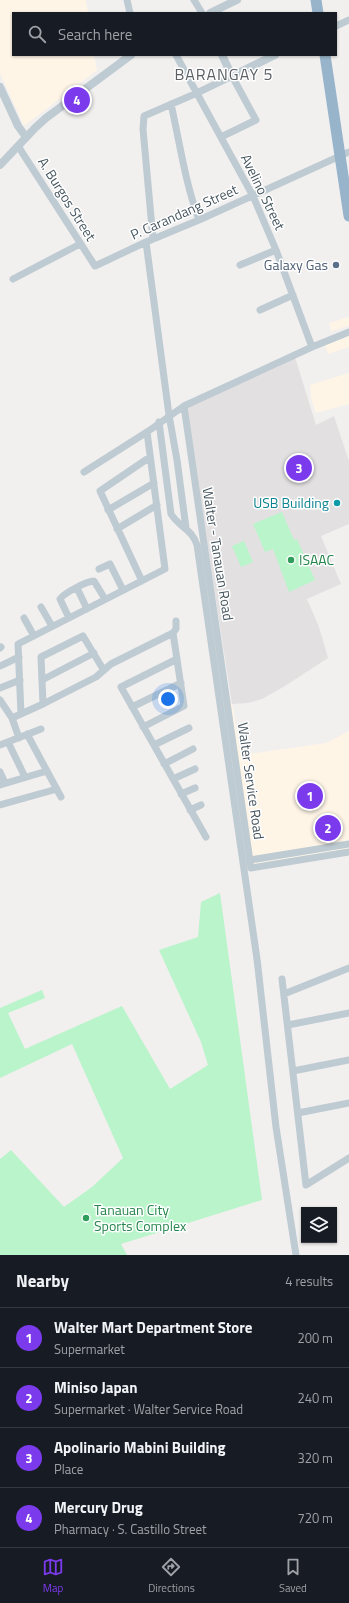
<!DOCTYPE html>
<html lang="en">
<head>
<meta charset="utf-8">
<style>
	body { margin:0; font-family:"Titillium Web",sans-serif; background:#20242c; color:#f1f3f6 }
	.controls { position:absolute; right:12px; bottom:12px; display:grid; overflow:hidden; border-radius:0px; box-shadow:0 1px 3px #0004 }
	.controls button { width:36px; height:36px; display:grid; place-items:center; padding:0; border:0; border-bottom:1px solid #363941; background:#171b24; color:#f1f3f6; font:20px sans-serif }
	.you { position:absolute; left:168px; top:699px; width:14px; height:14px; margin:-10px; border:3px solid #fff; border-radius:50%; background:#1a73e8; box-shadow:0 0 0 6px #1a73e833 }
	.badge { display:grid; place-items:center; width:26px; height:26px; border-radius:50%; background:#7c3aed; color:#fff; font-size:13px; font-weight:700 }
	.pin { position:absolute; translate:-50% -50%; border:2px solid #fff; box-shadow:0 1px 4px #0006 }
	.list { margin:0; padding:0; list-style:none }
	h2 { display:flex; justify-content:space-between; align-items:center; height:52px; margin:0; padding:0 16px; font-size:17px }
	h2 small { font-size:13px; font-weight:400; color:#9ea1a6 }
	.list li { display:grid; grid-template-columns:26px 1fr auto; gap:12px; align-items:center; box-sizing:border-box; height:60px; padding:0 16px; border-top:1px solid #363941 }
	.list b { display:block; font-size:15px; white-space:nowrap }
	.list p { margin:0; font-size:13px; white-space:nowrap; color:#9ea1a6 }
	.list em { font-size:13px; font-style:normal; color:#9ea1a6 }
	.icon { flex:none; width:22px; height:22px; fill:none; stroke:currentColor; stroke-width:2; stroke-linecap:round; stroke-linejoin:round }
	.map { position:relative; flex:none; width:349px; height:1255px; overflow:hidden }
	.search { position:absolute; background:#171b24; box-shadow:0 1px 3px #0004; left:12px; right:12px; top:12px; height:44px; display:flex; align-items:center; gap:10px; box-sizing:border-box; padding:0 14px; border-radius:0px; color:#9ea1a6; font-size:15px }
	.sheet { height:292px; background:#171b24 }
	nav { display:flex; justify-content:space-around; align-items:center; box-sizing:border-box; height:56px; border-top:1px solid #363941; background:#171b24; font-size:11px; color:#9ea1a6 }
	nav a { display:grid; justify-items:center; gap:2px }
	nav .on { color:#7c3aed }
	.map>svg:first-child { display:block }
	.commercial { fill:#fef5e7 }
	.education { fill:#e3e0e1 }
	.green { fill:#b9f4ca }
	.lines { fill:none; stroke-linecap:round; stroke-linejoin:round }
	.minor { stroke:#becbd2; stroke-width:7 }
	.tertiary { stroke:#becbd2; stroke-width:8 }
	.trunk { stroke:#97b4ca; stroke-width:11 }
	.service-dot { fill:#5c6f8a; stroke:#fff; stroke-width:1.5 }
	.culture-dot { fill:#0f9aa8; stroke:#fff; stroke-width:1.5 }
	.leisure-dot { fill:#2e9e5b; stroke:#fff; stroke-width:1.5 }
	.labels { text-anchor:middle; stroke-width:3; stroke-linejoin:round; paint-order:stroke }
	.street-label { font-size:14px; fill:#45555e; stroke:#fff }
	.service-label { font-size:14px; fill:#4e5e75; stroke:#fff; text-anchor:end }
	.culture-label { font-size:14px; fill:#0d838f; stroke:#fff; text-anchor:end }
	.leisure-label { font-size:14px; fill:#27864d; stroke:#fff; text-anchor:start }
	.quarter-label { font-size:16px; letter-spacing:1px; fill:#5b6065; stroke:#fff }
</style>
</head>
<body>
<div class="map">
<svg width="349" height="1255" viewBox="0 0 349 1255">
	<rect width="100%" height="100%" fill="#f2efef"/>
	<path class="commercial" d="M0 0H86L88 13H13V55H94L97 70 24 126 0 73Z
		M349 317V326L331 331 329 323Z
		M349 334V347L328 354 325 345 345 338V335Z
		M349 373V404L316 413 311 398 310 385Z
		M232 704 241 755 326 743 349 731V853L243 871 222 706Z"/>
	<path class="education" d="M295 357 316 425 334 416 349 461V524L321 536 341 584 307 599 319 627 328 658 285 686 262 699 248 703 232 704 186 407Z"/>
	<path class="green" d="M282 512 294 540 297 539 315 580 289 592 273 549 265 552 253 524Z
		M244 541 253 562 241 567 232 546Z
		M220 893 262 1200 121 1244 127 1255H0V1159L11 1150 64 1207 92 1187 123 1158 72 1044 0 1078V1008L42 990 45 998 8 1013 25 1049 122 1006 170 1089 208 1065 201 1042 159 950 198 937 201 902Z"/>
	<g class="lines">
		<path class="minor" d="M127 0 130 13
			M194 0 202 13
			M336 26 349 20
			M176 55 253 196 276 250 312 347
			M171 104C180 144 185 182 199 220
			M18 146 95 266 146 242 199 220 349 152
			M153 239 143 129 144 116 197 93 232 76 256 120 221 137
			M146 242 169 415 177 460 186 528
			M240 265 276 250
			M13 279 80 244
			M260 310 293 295
			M184 406 251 868 349 852
			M159 422 171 514C179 527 192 529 197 545L257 959 276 1127 296 1255
			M84 472 147 432 184 406 312 347 349 332
			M108 510 154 483
			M117 529 157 505
			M99 569 110 564 123 590
			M142 581 100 491 150 457
			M77 588 87 609
			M41 607 52 626
			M24 618 34 636
			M69 618 60 599C64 593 87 581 94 581L105 599
			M0 648 1 647
			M177 659 121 687 206 837
			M0 666 19 657
			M42 680 94 653
			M0 688 20 680
			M0 700 12 718 19 738
			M43 704 41 657 83 636 103 669
			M132 707 181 683
			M21 714 18 644 165 569 147 432
			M12 718 43 704 96 677 111 664 173 633 176 629V621
			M143 727 184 706 173 633
			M27 734 61 797
			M8 742 25 777
			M0 745 41 729
			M154 745 189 728
			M164 764 193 749
			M0 772 5 783
			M173 779 195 769
			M0 785 47 771
			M181 794 195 788
			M0 805 57 789
			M190 810 201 805
			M250 860 349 844
			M282 979 306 1185 349 1158
			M284 994 349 968
			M288 1025 349 1013
			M293 1071 349 1060
			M298 1113 349 1103"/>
		<path class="tertiary" d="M210 13 237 0
			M222 55 232 76 275 55
			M0 87 18 126 26 137
			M0 165 35 128 46 118 131 55"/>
		<path class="trunk" d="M316 0 318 13
			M325 55 349 216"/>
	</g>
	<circle class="service-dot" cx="336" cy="265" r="4"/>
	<circle class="culture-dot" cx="337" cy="503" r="4"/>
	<g class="leisure-dot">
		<circle cx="291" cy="560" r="4"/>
		<circle cx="86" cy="1218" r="4"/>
	</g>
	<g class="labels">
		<g class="street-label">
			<text transform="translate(263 192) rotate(64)" y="5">Avelino Street</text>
			<text transform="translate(67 199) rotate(58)" y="5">A. Burgos Street</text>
			<text transform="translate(184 212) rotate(-24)" y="5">P. Carandang Street</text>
			<text transform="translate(218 554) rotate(81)" y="5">Walter - Tanauan Road</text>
			<text transform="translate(251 781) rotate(82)" y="5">Walter Service Road</text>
		</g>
		<g class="service-label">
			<text x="328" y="270">Galaxy Gas</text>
		</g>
		<g class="culture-label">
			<text x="329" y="508">USB Building</text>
		</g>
		<g class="leisure-label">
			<text x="299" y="565">ISAAC</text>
			<text x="94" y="1215">Tanauan City<tspan x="94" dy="16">Sports Complex</tspan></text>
		</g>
		<g class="quarter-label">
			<text x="224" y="80">BARANGAY 5</text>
		</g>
	</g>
</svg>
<div class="controls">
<button><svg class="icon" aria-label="layers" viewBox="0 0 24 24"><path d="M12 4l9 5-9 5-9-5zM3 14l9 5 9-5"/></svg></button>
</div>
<div class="you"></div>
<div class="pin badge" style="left:310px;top:796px">1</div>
<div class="pin badge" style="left:328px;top:828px">2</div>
<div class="pin badge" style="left:299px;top:468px">3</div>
<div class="pin badge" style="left:77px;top:100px">4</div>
<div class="search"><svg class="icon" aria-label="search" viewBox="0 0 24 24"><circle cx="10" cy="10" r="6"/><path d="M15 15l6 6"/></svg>Search here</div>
</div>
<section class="sheet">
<h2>Nearby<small>4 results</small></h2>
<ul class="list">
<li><span class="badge">1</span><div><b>Walter Mart Department Store</b><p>Supermarket</p></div><em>200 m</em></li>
<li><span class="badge">2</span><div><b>Miniso Japan</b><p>Supermarket · Walter Service Road</p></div><em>240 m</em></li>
<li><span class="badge">3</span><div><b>Apolinario Mabini Building</b><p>Place</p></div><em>320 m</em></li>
<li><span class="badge">4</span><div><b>Mercury Drug</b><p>Pharmacy · S. Castillo Street</p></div><em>720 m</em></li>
</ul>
</section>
<nav>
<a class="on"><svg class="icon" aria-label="map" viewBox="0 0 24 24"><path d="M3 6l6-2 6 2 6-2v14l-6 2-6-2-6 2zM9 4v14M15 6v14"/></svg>Map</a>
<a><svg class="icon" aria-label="directions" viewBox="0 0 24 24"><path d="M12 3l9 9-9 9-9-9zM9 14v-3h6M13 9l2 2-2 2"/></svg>Directions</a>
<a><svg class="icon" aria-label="saved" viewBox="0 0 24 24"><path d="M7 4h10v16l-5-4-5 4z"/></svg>Saved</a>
</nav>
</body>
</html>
